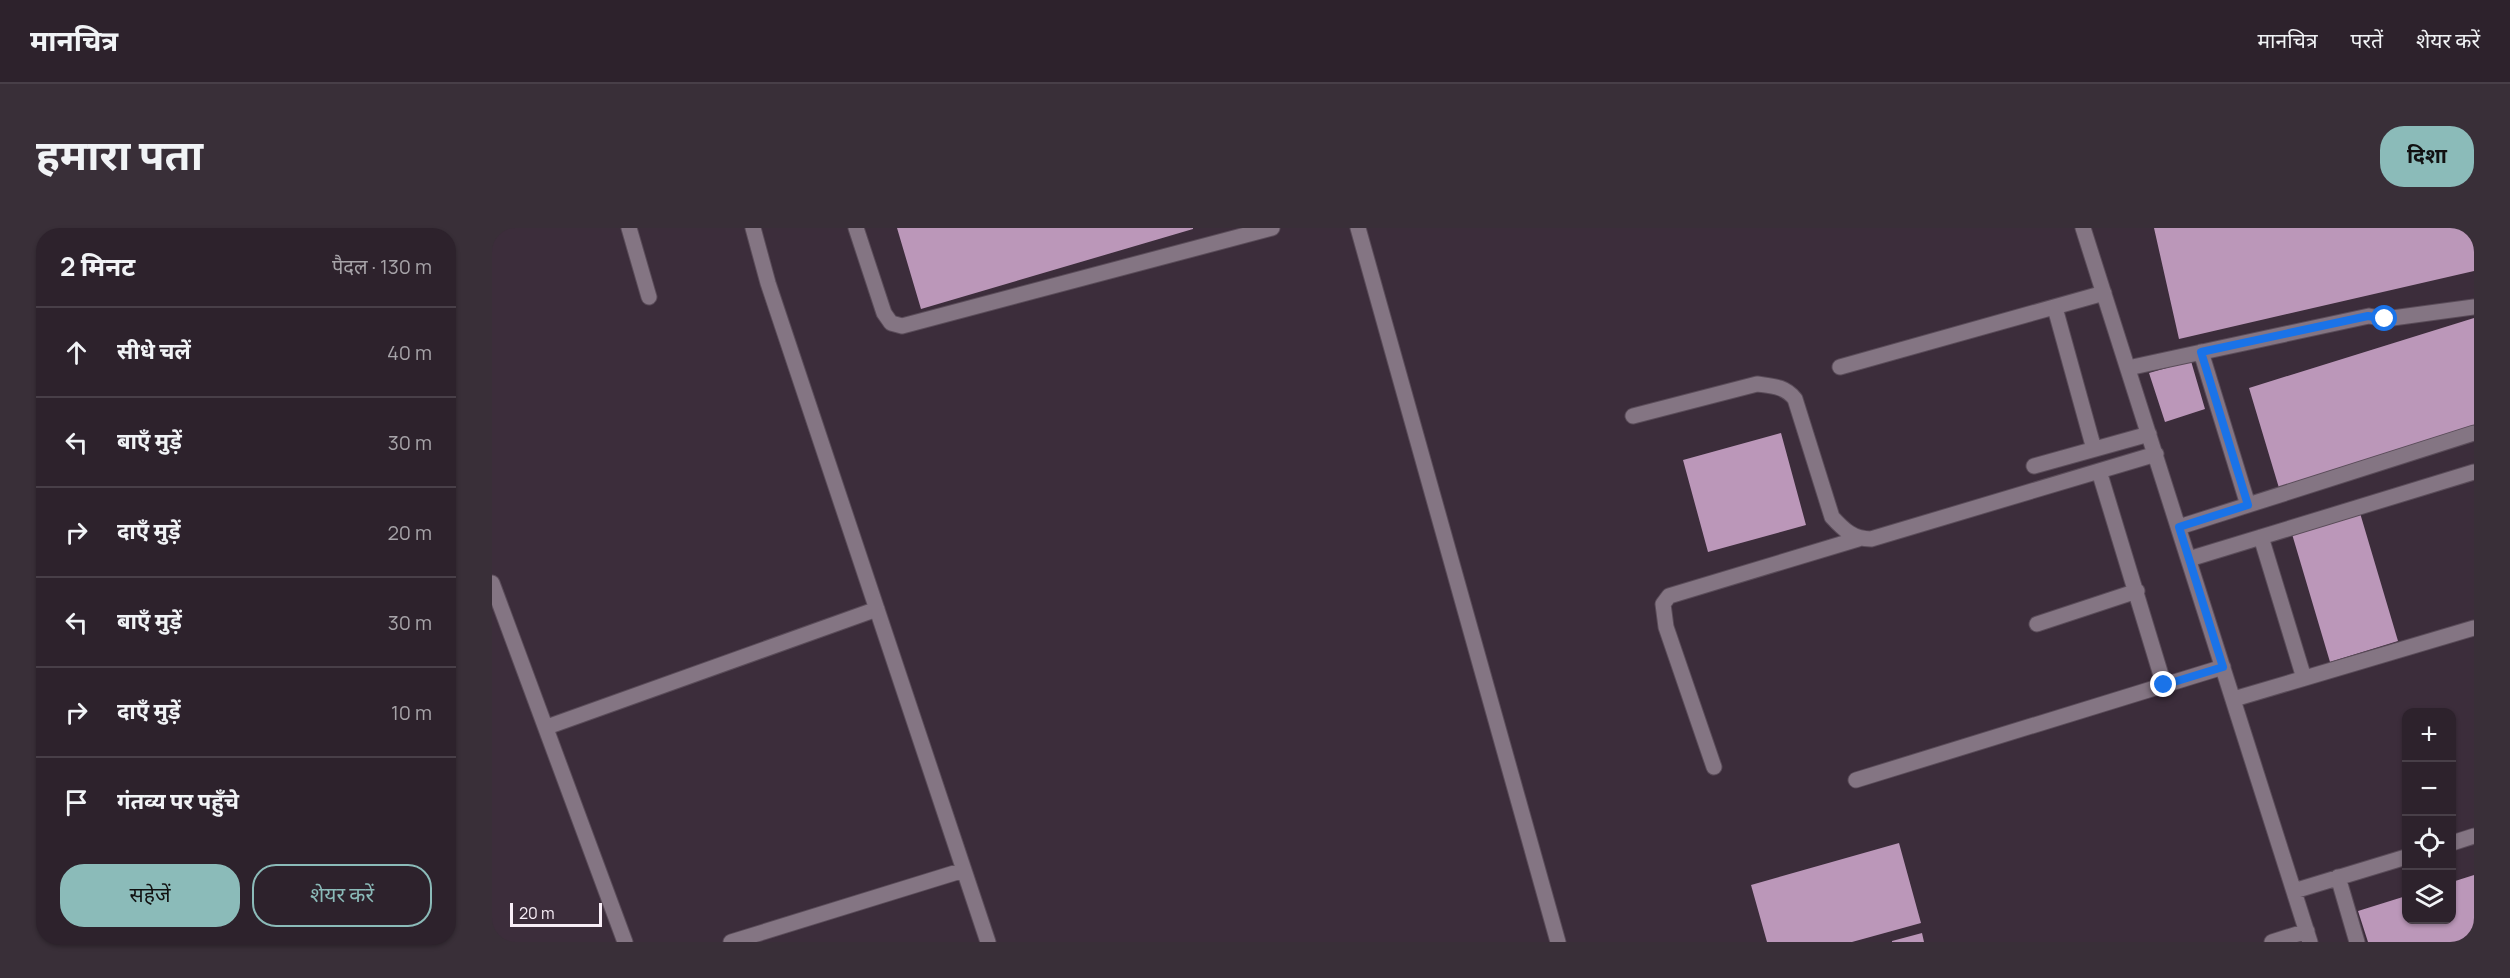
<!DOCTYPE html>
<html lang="hi">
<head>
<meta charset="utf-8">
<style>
	body { margin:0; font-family:Manrope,"Noto Sans Devanagari",sans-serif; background:#392f38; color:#f1f3f6 }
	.controls { position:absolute; right:18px; bottom:18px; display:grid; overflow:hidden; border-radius:12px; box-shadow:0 2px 4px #0004 }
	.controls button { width:54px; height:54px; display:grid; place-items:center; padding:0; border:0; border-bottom:2px solid #483f48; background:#2d222c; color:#f1f3f6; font:30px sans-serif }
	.scale { position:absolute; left:18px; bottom:15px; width:92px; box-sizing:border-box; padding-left:6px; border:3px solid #f8eef7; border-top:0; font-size:16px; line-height:21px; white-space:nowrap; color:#f8eef7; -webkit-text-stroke:4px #3c2d3b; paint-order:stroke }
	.stop { position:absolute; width:18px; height:18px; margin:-14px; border:4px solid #1a73e8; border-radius:50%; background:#fff }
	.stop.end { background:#1a73e8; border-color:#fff; box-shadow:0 2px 6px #0008 }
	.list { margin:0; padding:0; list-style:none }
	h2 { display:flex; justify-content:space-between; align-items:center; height:78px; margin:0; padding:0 24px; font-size:26px }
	h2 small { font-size:20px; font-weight:400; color:#a7a4a9 }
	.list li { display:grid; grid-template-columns:39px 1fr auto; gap:18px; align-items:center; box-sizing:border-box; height:90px; padding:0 24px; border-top:2px solid #483f48 }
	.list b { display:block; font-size:22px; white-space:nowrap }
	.list em { font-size:20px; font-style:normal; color:#a7a4a9 }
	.actions { display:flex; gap:12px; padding:18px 24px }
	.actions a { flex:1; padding:14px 0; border:2px solid #8bbbb9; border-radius:24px; text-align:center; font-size:21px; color:#8bbbb9 }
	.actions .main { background:#8bbbb9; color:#111 }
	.icon { flex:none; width:33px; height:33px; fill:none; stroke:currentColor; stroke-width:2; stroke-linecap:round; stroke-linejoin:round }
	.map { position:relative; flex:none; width:1982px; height:714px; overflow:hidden; border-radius:24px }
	header { display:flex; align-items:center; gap:36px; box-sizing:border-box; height:84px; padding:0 30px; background:#2d222c; border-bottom:2px solid #483f48 }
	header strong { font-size:28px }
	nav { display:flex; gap:33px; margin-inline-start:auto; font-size:21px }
	.intro { display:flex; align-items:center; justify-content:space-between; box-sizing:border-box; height:144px; padding:0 36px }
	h1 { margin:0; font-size:42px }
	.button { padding:15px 27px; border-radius:24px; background:#8bbbb9; color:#111; font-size:21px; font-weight:700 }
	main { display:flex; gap:36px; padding:0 36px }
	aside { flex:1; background:#2d222c; border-radius:24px; box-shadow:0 2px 4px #0004 }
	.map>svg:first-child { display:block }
	.building { fill:#bb97b9 }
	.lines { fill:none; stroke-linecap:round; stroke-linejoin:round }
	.minor-casing { stroke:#5a4c59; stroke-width:17 }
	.minor { stroke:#847583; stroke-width:15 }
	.route { stroke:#1a73e8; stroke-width:8 }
</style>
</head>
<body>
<header>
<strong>मानचित्र</strong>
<nav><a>मानचित्र</a><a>परतें</a><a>शेयर करें</a></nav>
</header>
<div class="intro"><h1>हमारा पता</h1><a class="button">दिशा</a></div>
<main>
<aside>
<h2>2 मिनट<small>पैदल · 130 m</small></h2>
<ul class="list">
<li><svg class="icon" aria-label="ahead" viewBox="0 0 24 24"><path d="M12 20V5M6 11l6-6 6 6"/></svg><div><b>सीधे चलें</b></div><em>40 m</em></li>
<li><svg class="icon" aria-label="left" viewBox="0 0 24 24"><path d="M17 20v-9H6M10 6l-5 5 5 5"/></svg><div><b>बाएँ मुड़ें</b></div><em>30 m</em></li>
<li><svg class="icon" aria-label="right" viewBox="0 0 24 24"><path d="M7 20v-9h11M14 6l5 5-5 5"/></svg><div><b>दाएँ मुड़ें</b></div><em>20 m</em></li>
<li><svg class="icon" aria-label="left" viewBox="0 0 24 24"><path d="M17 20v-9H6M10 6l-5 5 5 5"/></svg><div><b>बाएँ मुड़ें</b></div><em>30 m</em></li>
<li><svg class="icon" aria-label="right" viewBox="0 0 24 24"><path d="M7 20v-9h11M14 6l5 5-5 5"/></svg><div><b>दाएँ मुड़ें</b></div><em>10 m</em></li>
<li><svg class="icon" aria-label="arrive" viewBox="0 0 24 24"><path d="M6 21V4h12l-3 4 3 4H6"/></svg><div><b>गंतव्य पर पहुँचे</b></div></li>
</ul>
<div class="actions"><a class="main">सहेजें</a><a>शेयर करें</a></div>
</aside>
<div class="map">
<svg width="1982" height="714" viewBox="0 0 1982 714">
	<rect width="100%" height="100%" fill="#3c2d3b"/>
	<path class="building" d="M405 0H701V1L429 81Z
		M1662 0H1982V43L1687 111Z
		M1982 90V200L1787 260 1757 160Z
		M1699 133 1713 181 1673 194 1657 145Z
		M1289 205 1314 297 1216 324 1191 232Z
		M1868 285 1906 413 1838 434 1800 306Z
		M1407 615 1429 695 1360 714H1275L1259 657Z
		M1982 647V714H1876L1866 683 1914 668V692H1960V654Z
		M1430 705 1432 714H1400V713Z"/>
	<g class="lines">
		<defs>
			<path id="minor" d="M137 0 157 69
				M261 0 276 55 496 714
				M364 0 392 85 399 95 410 98 780 0
				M866 0 1066 714
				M1591 0 1818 714
				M1563 80 1602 221
				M1709 124 1756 277
				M1348 139 1612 65
				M1636 140 1877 88 1893 91 1982 79
				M1141 188 1265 156C1280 158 1293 158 1303 171L1340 289C1352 302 1361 311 1379 311L1664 226
				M1542 238 1657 206
				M1607 243 1672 457
				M1687 299 1982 205
				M1769 309 1812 450
				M1697 331 1982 244
				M0 355 133 714
				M1545 396 1645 363
				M1742 471 1982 400
				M55 499 385 381
				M1222 539 1174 399 1171 376 1177 368 1366 311
				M1364 552 1731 439
				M1960 615 1982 608
				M1846 649 1865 714
				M1802 663 1914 629
				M239 714 472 642
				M1780 714 1815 703"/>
		</defs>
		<use href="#minor" class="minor-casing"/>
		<use href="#minor" class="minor"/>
	</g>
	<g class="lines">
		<path class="route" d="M1672 457 1731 439 1687 299 1756 277 1709 124 1876 88 1893 91"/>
	</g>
</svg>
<div class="controls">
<button>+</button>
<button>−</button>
<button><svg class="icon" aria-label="locate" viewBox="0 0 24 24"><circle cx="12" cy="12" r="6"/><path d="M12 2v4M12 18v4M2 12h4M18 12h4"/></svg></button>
<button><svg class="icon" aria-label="layers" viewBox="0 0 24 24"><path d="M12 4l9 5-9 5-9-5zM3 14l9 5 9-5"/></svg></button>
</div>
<div class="scale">20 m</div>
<div class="stop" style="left:1893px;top:91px"></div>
<div class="stop end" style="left:1672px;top:457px"></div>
</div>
</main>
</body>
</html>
